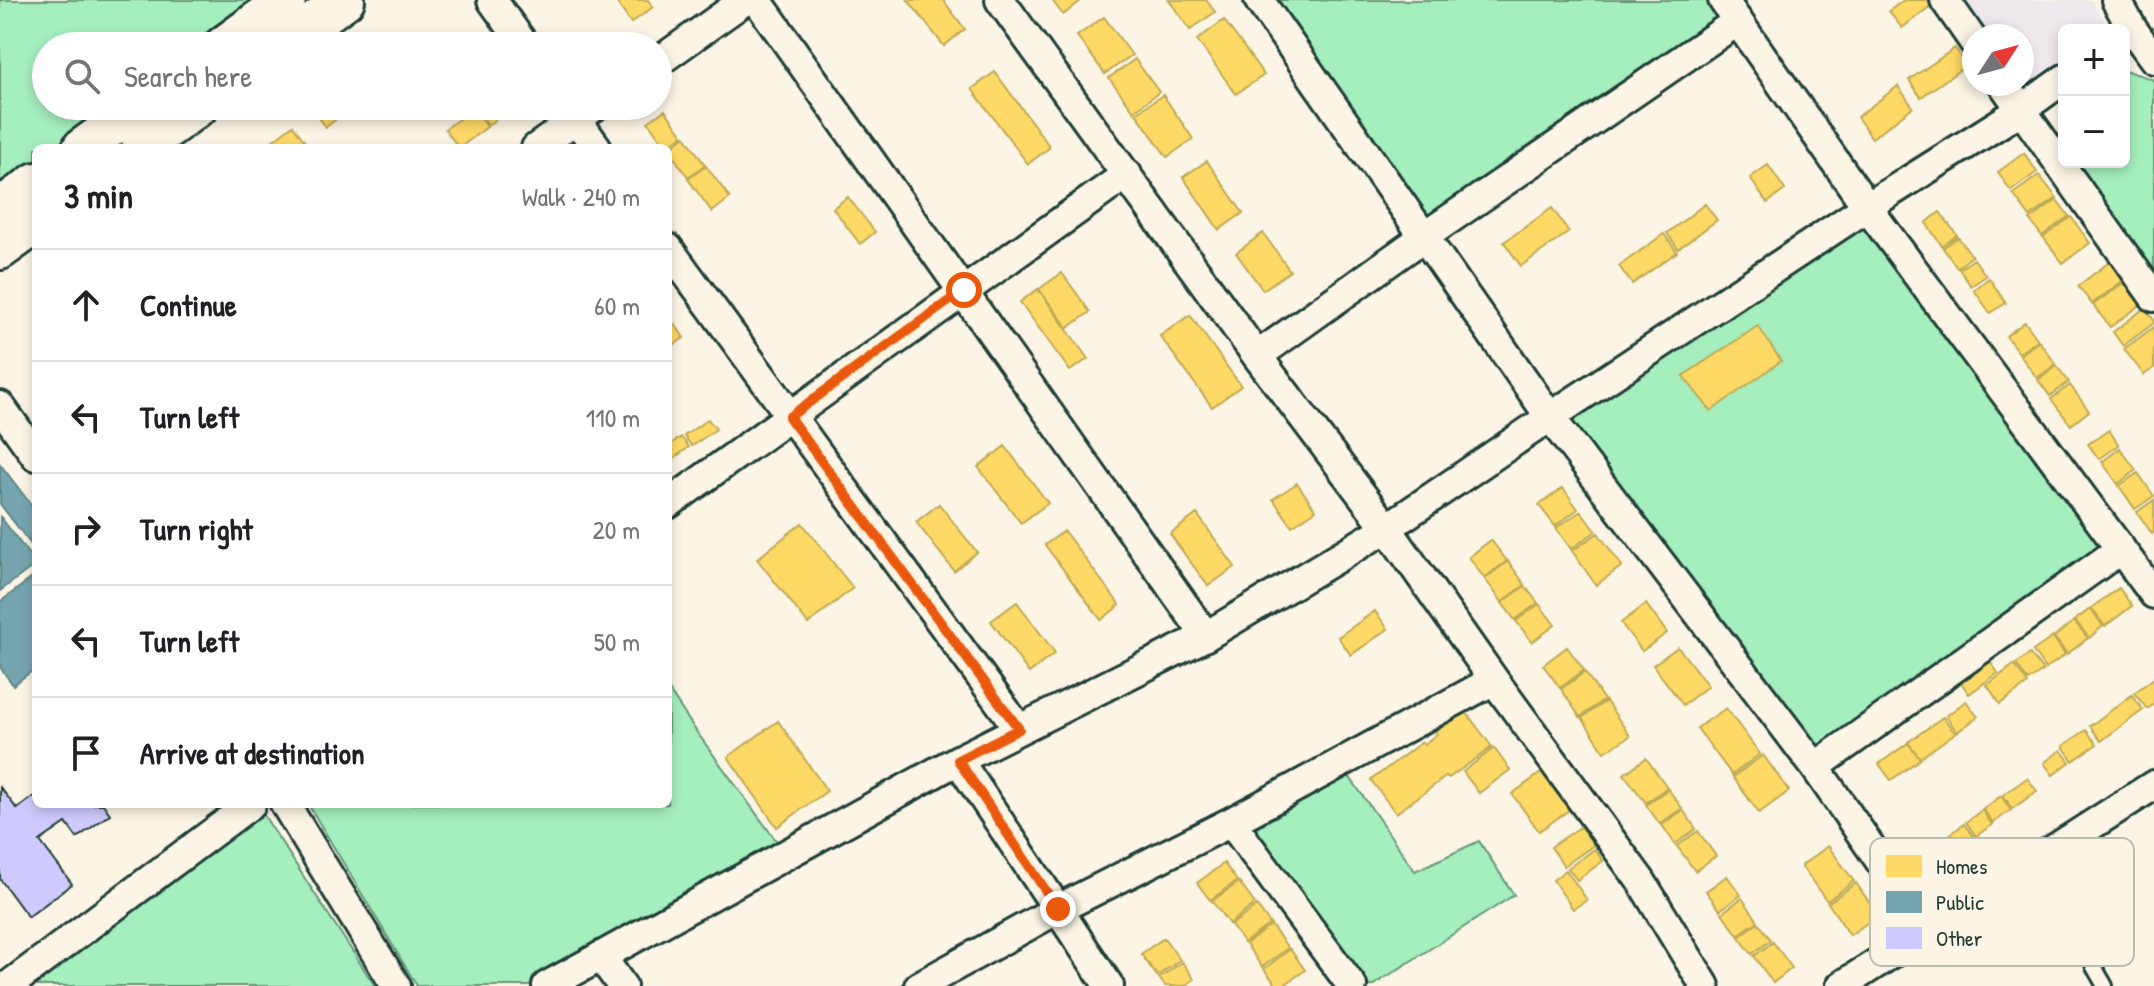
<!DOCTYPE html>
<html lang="en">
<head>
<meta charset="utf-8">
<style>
	body { margin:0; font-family:"Patrick Hand",sans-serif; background:#f2f2f2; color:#202124 }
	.controls { position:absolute; right:24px; top:24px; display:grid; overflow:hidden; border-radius:12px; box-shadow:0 4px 12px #0003 }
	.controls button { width:72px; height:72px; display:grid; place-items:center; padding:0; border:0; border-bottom:2px solid #e0e0e0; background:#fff; color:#202124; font:40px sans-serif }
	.compass { position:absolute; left:1962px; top:24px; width:72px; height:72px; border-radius:50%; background:#fff; box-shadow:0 4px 12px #0003; rotate:54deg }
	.stop { position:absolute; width:24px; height:24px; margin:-18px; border:6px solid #ea580c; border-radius:50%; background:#fff }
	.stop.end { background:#ea580c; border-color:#fff; box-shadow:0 2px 8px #0008 }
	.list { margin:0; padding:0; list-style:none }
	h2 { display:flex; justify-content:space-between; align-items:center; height:104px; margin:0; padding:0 32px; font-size:34px }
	h2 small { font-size:26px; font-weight:400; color:#757577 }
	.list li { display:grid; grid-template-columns:52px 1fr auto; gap:24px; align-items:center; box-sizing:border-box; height:112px; padding:0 32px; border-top:2px solid #e0e0e0 }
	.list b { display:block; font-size:30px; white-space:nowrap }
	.list em { font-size:26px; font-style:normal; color:#757577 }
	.icon { flex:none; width:44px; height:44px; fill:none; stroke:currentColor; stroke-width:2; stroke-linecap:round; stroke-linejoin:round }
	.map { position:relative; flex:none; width:2154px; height:986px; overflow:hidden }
	.search { position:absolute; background:#fff; box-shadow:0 4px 12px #0003; left:32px; top:32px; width:640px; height:88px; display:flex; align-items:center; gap:20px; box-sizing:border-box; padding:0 28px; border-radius:44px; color:#757577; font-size:30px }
	.panel { position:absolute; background:#fff; box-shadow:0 4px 12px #0003; left:32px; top:144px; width:640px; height:664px; border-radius:12px }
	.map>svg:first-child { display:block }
	.built { fill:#eee8ec }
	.green { fill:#a5eebd; stroke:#629678; stroke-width:2 }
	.homes { fill:#ffd966; stroke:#bcaa57; stroke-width:2 }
	.public { fill:#76a5af; stroke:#5c868a; stroke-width:2 }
	.building { fill:#cfcafd; stroke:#1f3d34; stroke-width:2 }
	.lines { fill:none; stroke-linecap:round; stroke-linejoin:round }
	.lane-casing { stroke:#1f3d34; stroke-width:20 }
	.street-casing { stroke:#1f3d34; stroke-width:34 }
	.secondary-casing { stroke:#1f3d34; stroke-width:44 }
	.lane { stroke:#fcf5e5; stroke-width:14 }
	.street { stroke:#fcf5e5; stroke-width:28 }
	.secondary { stroke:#fcf5e5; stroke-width:38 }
	.route { stroke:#ea580c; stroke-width:10 }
	.key { fill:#fcf5e5; stroke:#babeb0; stroke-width:2 }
	.key-label { font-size:22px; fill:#1f3d34 }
</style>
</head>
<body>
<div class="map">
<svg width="2154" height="986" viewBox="0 0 2154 986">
	<rect width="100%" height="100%" fill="#fcf5e5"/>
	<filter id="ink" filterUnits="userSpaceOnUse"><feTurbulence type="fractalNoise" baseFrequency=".0125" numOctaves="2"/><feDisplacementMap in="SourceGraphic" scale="16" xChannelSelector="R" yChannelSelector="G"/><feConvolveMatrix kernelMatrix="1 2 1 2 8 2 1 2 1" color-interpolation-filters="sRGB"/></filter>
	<g filter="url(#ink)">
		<path class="built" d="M1958 0H2091L2108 26 2103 30H2064V60L2025 89 2021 84 2022 36H1985Z"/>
		<path class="green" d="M0 0H269L205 46H46V106H122L63 148H36V167L0 193Z
			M1269 0H1713L1728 21 1428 218Z
			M2124 70 2152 79 2154 82V285L2065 162H2124Z
			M1865 224 2106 545 1820 756 1568 419Z
			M668 689 696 731 783 850 537 986H417L308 804H668Z
			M1349 776 1415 871 1479 841 1514 895 1372 986H1357L1243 835Z
			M261 811 375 986H31Z"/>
		<path class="homes" d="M615 0H648L653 7 631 23Z
			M908 0H943L965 29 944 46Z
			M1052 0H1082L1063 15Z
			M1169 0H1206L1215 12 1190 30Z
			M1904 0H1930L1933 4 1902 28 1889 11Z
			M1104 17 1132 55 1105 74 1077 36Z
			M1224 20 1264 75 1236 94 1197 40Z
			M423 31 434 46H407L405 44Z
			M458 33 468 46H442Z
			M1955 48 1967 65 1921 97 1909 80Z
			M1135 59 1159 92 1134 111 1109 78Z
			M995 72 1050 147 1028 164 972 89Z
			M1898 86 1913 107 1872 138 1857 117Z
			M1163 95 1193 139 1167 157 1136 113Z
			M321 106H342L346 112 326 127 314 111Z
			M477 106H514L488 125 476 107Z
			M474 108 487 127 459 148 445 129Z
			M665 110 683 135 666 147 648 122Z
			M293 125 305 142 297 148H263Z
			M685 136 705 165 688 177 668 149Z
			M2024 153 2037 172 2011 191 1998 172Z
			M1207 161 1243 213 1219 230 1183 177Z
			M1768 165 1785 190 1767 203 1750 178Z
			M706 166 730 198 712 212 688 179Z
			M2039 175 2057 198 2030 217 2013 194Z
			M848 197 875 232 860 244 833 208Z
			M2057 200 2069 216 2042 236 2030 220Z
			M1705 204 1717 220 1678 249 1667 233Z
			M1552 208 1569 232 1521 266 1504 242Z
			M1940 212 1957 235 1942 246 1926 223Z
			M2071 217 2090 243 2063 263 2043 237Z
			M1263 233 1290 271 1263 290 1236 253Z
			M1664 234 1677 252 1632 284 1619 266Z
			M1958 237 1972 256 1957 268 1943 248Z
			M1974 259 1986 276 1971 286 1959 269Z
			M2111 261 2125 279 2092 304 2078 286Z
			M1062 273 1090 312 1068 328 1039 289Z
			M1989 278 2006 303 1990 313 1974 290Z
			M2126 281 2142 304 2110 327 2093 305Z
			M1038 289 1088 359 1070 371 1020 302Z
			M2145 308 2154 320V323L2123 346 2113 332Z
			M1190 315 1241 386 1212 407 1160 336Z
			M2025 322 2038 340 2019 353 2006 336Z
			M675 324 684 338 668 349V329Z
			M1758 326 1781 361 1711 411 1683 376Z
			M2154 327V368L2144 375 2124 349Z
			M2039 341 2056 364 2037 378 2020 355Z
			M2057 366 2069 382 2050 396 2038 380Z
			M2070 385 2089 411 2071 425 2051 399Z
			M708 419 716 429 692 446 684 436Z
			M2109 430 2119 445 2099 459 2088 444Z
			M681 437 689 447 670 461 668 457V446Z
			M1005 446 1048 503 1021 523 978 467Z
			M2120 448 2136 470 2118 484 2102 462Z
			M2138 473 2154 496 2135 509 2119 486Z
			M1297 483 1316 510 1292 526 1273 499Z
			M1563 488 1578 509 1555 526 1539 505Z
			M2154 500V532L2152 534 2137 512Z
			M939 504 977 552 954 571 916 522Z
			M1581 511 1596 531 1571 549 1556 528Z
			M1197 514 1235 567 1208 586 1170 534Z
			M802 523 853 588 808 624 757 559Z
			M1064 531 1120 605 1101 620 1045 545Z
			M1598 533 1622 566 1596 585 1572 551Z
			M1491 540 1507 561 1484 578 1469 557Z
			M1508 561 1525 585 1502 602 1485 579Z
			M1525 586 1538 603 1515 620 1502 603Z
			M2119 588 2132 606 2105 626 2091 608Z
			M1017 602 1055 653 1029 673 991 621Z
			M1539 604 1555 625 1532 642 1516 621Z
			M1646 604 1667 633 1642 651 1621 623Z
			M2090 609 2103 626 2089 638 2075 620Z
			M1375 611 1388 629 1351 655 1338 637Z
			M2074 621 2088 638 2067 654 2054 637Z
			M2053 637 2065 655 2045 669 2033 651Z
			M1567 647 1584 670 1560 688 1543 665Z
			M1678 647 1708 686 1683 705 1653 665Z
			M2030 654 2043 671 2028 681 2016 664Z
			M1989 660 1998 673 1969 694 1960 681Z
			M2014 665 2028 684 2000 704 1987 685Z
			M1585 672 1604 700 1580 717 1561 689Z
			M2154 678V704L2147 709 2134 693Z
			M2132 695 2143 710 2101 741 2090 726Z
			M1606 701 1630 736 1605 752 1582 718Z
			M1966 701 1978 717 1957 732 1946 716Z
			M1463 708 1492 747 1449 778 1447 776 1396 813 1371 780 1422 742 1424 744 1437 734 1434 729Z
			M1726 708 1760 754 1732 775 1697 728Z
			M1943 717 1955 733 1920 758 1908 742Z
			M778 721 827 791 777 827 728 757Z
			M2086 730 2097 744 2073 761 2063 746Z
			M1908 743 1920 759 1891 780 1879 764Z
			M1494 748 1510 770 1479 793 1463 772Z
			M2061 750 2070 762 2053 775 2044 763Z
			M1763 755 1789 791 1759 813 1733 777Z
			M1646 758 1667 787 1646 803 1624 774Z
			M1545 770 1572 808 1539 831 1512 794Z
			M2027 778 2037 791 2012 809 2003 795Z
			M1668 789 1682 808 1660 824 1646 805Z
			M2001 796 2011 810 1993 823 1983 809Z
			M1683 810 1696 829 1675 844 1662 825Z
			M1982 810 1992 825 1976 836 1966 822Z
			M1964 824 1975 838 1947 859 1936 845Z
			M1580 827 1594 845 1564 866 1551 847Z
			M1698 831 1716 856 1695 871 1677 846Z
			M1828 846 1854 881 1827 901 1801 866Z
			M1595 849 1603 861 1577 880 1568 868Z
			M1224 863 1237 881 1210 900 1197 883Z
			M1566 870 1587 900 1573 909 1553 880Z
			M1727 876 1741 895 1720 910 1706 891Z
			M1239 882 1255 904 1229 924 1212 901Z
			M1856 883 1878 915 1850 935 1828 903Z
			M1742 898 1758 921 1738 935 1722 913Z
			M1257 906 1270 924 1244 943 1231 925Z
			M1758 922 1771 940 1752 954 1739 937Z
			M1271 925 1288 948 1262 967 1246 944Z
			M1164 938 1180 960 1157 976 1141 954Z
			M1773 942 1792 968 1773 983 1754 956Z
			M1290 949 1305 970 1283 986H1277L1264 969Z
			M1182 962 1194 979 1185 986H1165L1159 978Z"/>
		<path class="public" d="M0 464 36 511V551L0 504Z
			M0 516 36 564 0 591Z
			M36 575V668L13 685 0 667V602Z"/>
		<path class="building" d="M0 787 17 809 36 795V804H103L110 814 77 838 66 823 40 841 72 884 28 917 0 879Z"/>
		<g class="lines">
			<defs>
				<path id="lane" d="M2093 965 2105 986"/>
				<path id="street" d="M492 0 525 46
					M757 0 1206 636
					M1000 0 1257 356 1387 528 1494 680 1641 881 1705 986
					M1259 0 1550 417 1815 767 1928 930
					M1723 0 1867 207 2154 594
					M1945 0 1974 42
					M2116 0 2133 30 2154 59
					M658 62 745 0
					M2003 84 2154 297
					M567 106 597 148
					M536 148 595 106
					M668 248 1019 729
					M1257 356 1425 236 1738 21
					M0 406 36 456
					M668 504 1127 174
					M958 760 1109 986
					M1815 767 2121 549
					M285 804 396 986
					M1231 822 1352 986
					M601 956 622 986
					M8 986 251 804
					M547 986 958 760 1206 636 1387 528 1550 417 1867 207 2021 110 2064 79
					M919 986 1058 909 1231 822 1494 680
					M1841 986 2154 785"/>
				<path id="secondary" d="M223 46 286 0
					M281 46 345 0
					M82 148 140 106
					M141 148 199 106
					M0 208 36 182
					M0 250 36 224"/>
			</defs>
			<use href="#lane" class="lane-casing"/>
			<use href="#street" class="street-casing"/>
			<use href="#secondary" class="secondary-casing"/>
			<use href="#lane" class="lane"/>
			<use href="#street" class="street"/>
			<use href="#secondary" class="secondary"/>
		</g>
	</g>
	<g class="lines" filter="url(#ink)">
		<path class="route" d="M964 290 789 417 1019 729 958 760 1058 909"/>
	</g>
	<rect x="1870" y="838" width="264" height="128" rx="12" class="key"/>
	<rect x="1886" y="855" width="36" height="22" fill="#ffd966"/>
	<rect x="1886" y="891" width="36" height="22" fill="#76a5af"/>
	<rect x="1886" y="927" width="36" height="22" fill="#cfcafd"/>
	<g class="key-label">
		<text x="1936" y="874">Homes</text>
		<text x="1936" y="910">Public</text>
		<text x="1936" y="946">Other</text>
	</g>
</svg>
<div class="controls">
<button>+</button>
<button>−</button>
</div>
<svg class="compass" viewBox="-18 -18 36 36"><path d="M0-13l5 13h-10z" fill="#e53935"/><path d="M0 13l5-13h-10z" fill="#757577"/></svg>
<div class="stop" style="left:964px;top:290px"></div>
<div class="stop end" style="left:1058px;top:909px"></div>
<div class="search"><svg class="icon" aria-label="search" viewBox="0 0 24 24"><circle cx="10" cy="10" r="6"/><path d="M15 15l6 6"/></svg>Search here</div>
<section class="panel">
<h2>3 min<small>Walk · 240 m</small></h2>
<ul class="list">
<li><svg class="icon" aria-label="ahead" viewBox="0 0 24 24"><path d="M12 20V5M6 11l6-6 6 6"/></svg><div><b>Continue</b></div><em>60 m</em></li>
<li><svg class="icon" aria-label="left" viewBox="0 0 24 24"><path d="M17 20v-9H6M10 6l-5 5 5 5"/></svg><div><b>Turn left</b></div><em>110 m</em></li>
<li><svg class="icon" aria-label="right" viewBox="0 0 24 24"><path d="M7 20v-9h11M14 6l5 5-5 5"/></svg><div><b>Turn right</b></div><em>20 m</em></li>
<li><svg class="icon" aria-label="left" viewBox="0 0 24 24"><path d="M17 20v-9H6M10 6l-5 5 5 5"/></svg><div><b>Turn left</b></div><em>50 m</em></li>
<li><svg class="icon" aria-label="arrive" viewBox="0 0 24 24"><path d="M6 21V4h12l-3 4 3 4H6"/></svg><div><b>Arrive at destination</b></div></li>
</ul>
</section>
</div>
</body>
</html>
